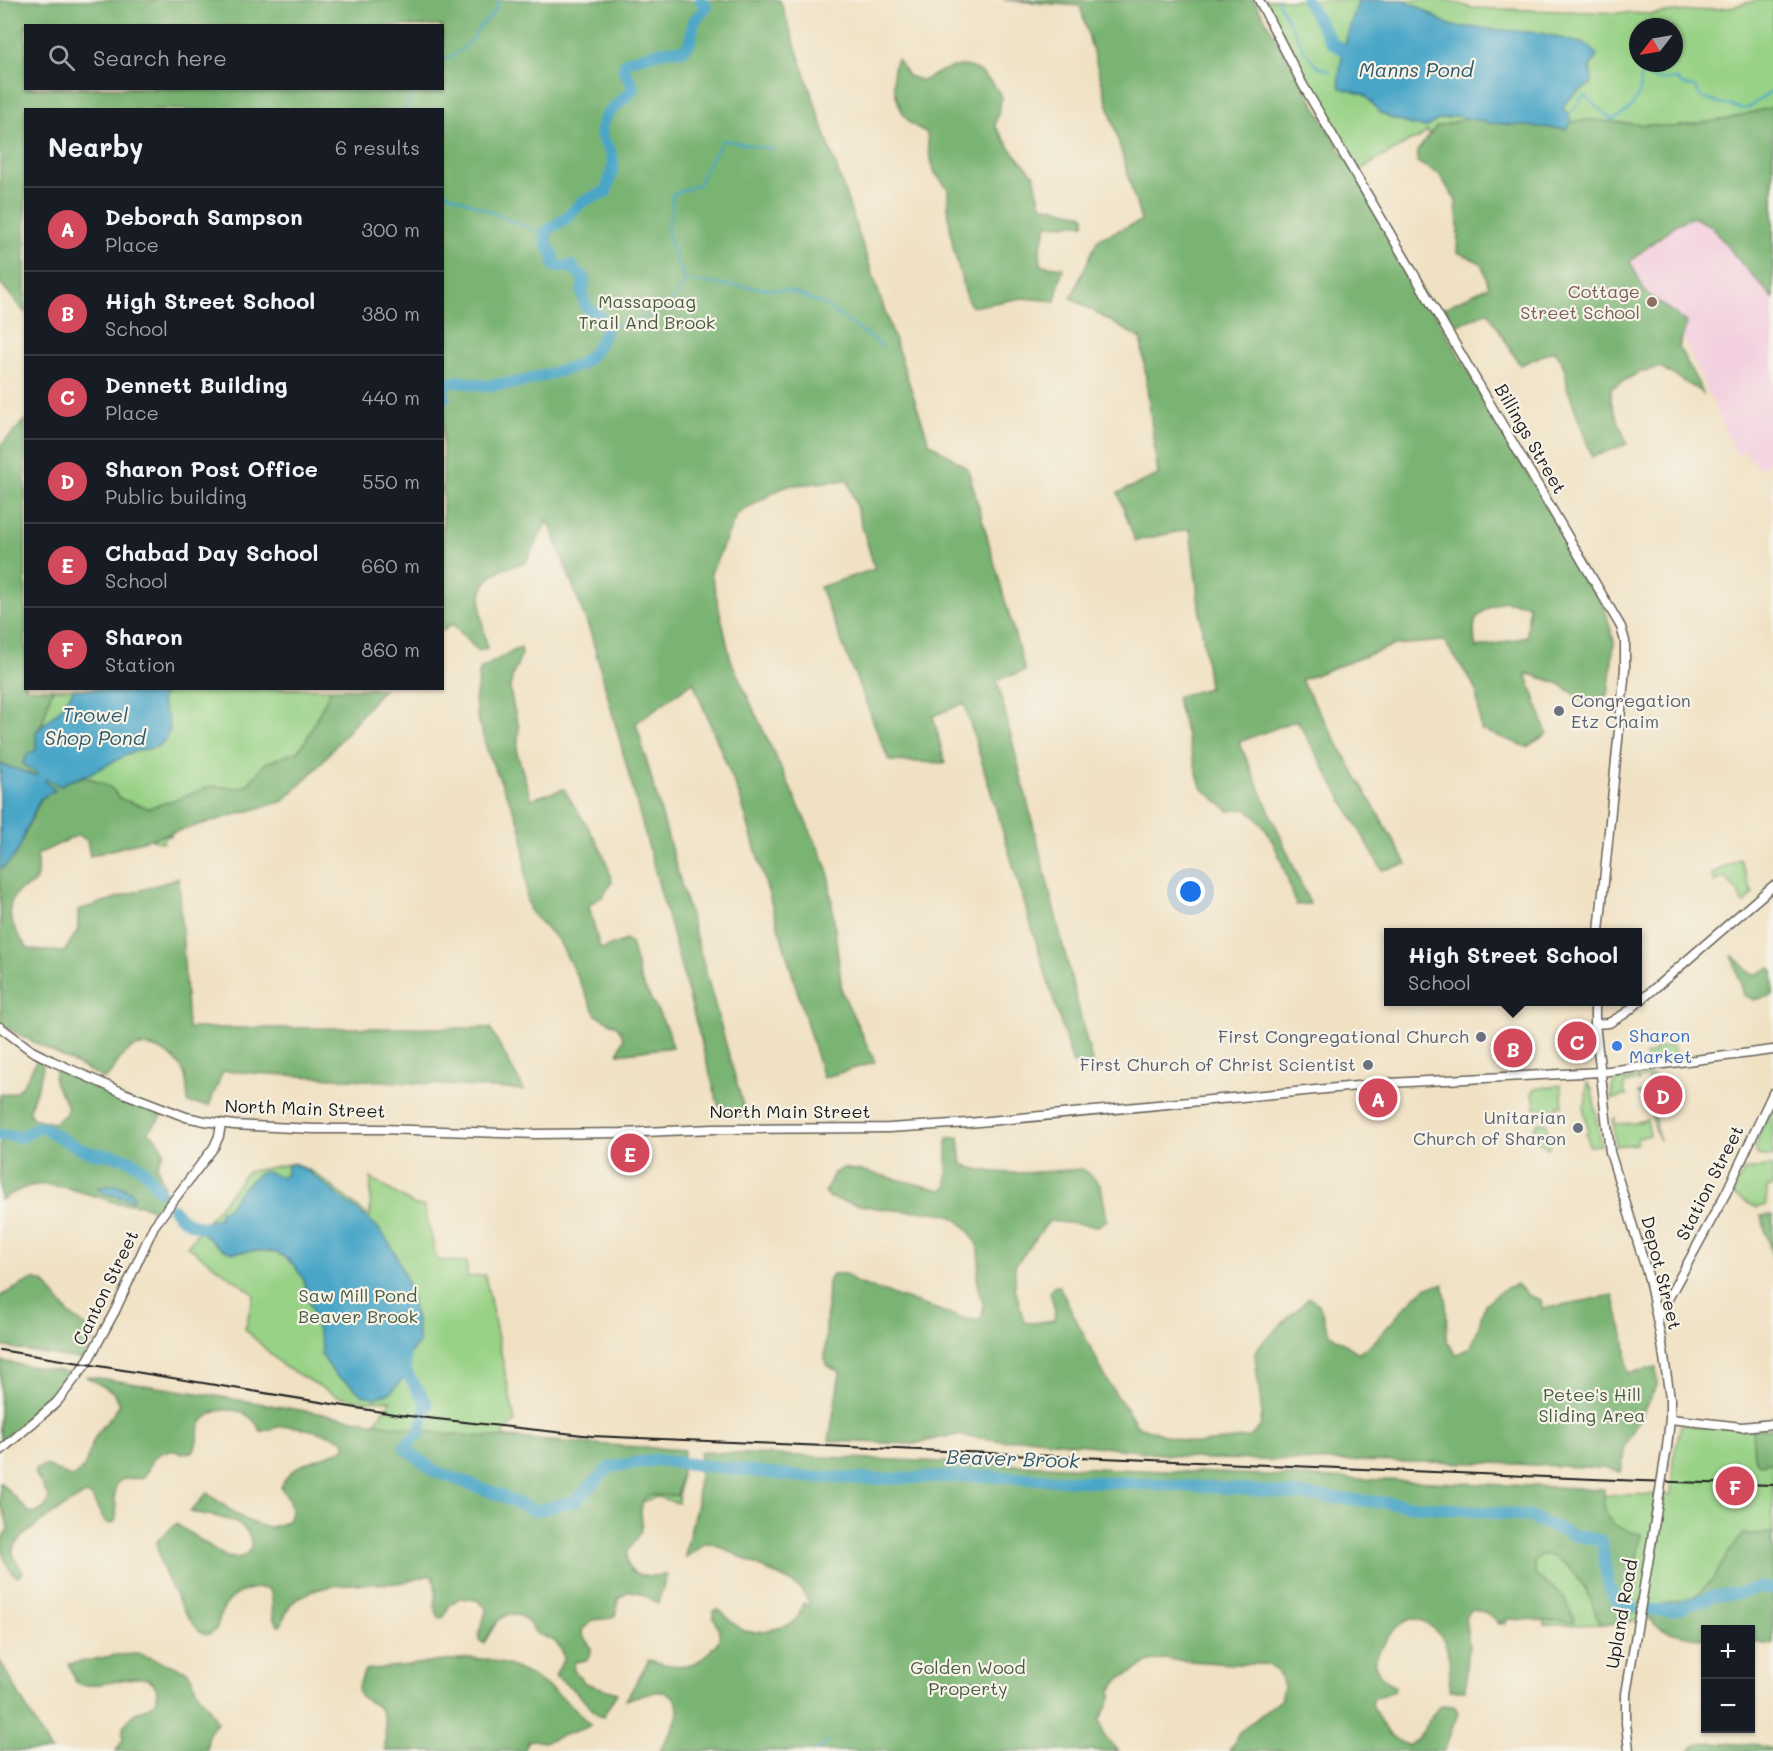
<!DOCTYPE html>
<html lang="en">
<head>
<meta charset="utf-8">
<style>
	body { margin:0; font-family:Mali,sans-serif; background:#20242c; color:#f1f3f6 }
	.controls { position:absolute; right:18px; bottom:18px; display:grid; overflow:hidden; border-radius:0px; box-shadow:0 2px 4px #0004 }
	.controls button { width:54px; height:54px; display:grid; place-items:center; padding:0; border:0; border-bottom:2px solid #363941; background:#171b24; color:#f1f3f6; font:30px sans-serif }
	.compass { position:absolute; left:1629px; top:18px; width:54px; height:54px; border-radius:50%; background:#171b24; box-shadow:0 2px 4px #0004; rotate:239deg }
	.you { position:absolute; left:1191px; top:892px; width:21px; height:21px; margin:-15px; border:4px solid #fff; border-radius:50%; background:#1a73e8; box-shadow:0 0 0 9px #1a73e833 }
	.badge { display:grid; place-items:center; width:39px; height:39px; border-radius:50%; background:#d1495b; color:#fff; font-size:20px; font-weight:700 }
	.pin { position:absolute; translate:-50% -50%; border:3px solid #fff; box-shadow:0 2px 6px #0006 }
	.popup { position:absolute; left:1384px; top:928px; width:258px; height:78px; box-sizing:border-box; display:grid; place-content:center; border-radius:0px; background:#171b24; filter:drop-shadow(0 2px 4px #0005); font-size:20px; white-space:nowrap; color:#9ea1a6 }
	.popup b { font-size:22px; color:#f1f3f6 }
	.popup::after { content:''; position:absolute; left:50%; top:100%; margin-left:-12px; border:12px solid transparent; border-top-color:#171b24 }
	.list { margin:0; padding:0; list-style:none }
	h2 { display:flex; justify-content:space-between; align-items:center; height:78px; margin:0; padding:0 24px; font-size:26px }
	h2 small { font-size:20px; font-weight:400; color:#9ea1a6 }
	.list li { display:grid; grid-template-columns:39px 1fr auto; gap:18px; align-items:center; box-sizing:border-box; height:84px; padding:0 24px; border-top:2px solid #363941 }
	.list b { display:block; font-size:22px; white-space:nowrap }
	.list p { margin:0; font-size:20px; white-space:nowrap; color:#9ea1a6 }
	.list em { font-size:20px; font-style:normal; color:#9ea1a6 }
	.icon { flex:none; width:33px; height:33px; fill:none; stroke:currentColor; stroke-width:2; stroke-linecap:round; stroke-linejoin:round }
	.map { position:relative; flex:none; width:1773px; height:1751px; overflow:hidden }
	.search { position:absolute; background:#171b24; box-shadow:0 2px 4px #0004; left:24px; top:24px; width:420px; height:66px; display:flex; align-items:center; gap:15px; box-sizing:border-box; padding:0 21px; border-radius:0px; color:#9ea1a6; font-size:22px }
	.panel { position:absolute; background:#171b24; box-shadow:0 2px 4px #0004; left:24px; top:108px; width:420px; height:582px; border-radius:0px }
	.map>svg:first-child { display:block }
	.built { fill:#f3cfdf }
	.green { fill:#98d286; stroke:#5a7751; stroke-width:1.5; fill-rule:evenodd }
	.forest { fill:#7ab473; stroke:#4b6848; stroke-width:1.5; fill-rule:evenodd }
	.water { fill:#49a6c7; stroke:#326172; stroke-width:1.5 }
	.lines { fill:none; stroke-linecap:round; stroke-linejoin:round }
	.stream { stroke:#49a6c7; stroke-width:2 }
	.river { stroke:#49a6c7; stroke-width:12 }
	.secondary-casing { stroke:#666156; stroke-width:11 }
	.secondary { stroke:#fff; stroke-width:8 }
	.rail { stroke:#1c1c1c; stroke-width:2 }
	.secondary-bridge-casing { stroke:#666156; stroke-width:11; stroke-linecap:butt }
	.secondary-bridge { stroke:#fff; stroke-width:8 }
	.education-dot { fill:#8d6e63; stroke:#f7f3e8; stroke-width:2 }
	.worship-dot { fill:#6b7280; stroke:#f7f3e8; stroke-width:2 }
	.shop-dot { fill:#3f7fe0; stroke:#f7f3e8; stroke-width:2 }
	.labels { text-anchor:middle; stroke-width:4.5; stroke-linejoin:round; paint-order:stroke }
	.education-label { font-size:18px; fill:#785e54; stroke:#f7f3e8; text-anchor:end }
	.park-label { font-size:18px; fill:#475c41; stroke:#f7f3e8 }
	.street-label { font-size:18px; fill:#1c1c1c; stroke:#f7f3e8 }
	.worship-label { font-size:18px; fill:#5b616d; stroke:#f7f3e8; text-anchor:end }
	.shop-label { font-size:18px; fill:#366cbe; stroke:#f7f3e8; text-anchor:start }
	.water-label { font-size:20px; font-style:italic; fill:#305a69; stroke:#f7f3e8 }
</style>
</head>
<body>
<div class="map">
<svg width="1773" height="1751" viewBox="0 0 1773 1751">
	<rect width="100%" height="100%" fill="#f7f3e8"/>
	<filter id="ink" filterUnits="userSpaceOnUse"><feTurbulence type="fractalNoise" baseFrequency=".0167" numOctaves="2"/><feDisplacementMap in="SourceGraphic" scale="12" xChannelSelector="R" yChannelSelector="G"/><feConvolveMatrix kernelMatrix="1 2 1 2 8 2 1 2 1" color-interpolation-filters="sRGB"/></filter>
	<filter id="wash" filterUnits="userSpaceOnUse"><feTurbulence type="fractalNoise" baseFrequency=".008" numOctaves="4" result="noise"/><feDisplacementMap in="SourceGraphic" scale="24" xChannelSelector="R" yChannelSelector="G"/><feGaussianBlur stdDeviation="1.35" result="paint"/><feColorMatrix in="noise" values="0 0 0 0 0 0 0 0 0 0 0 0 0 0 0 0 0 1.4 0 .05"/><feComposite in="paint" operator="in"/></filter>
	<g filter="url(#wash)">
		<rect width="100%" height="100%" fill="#f0e1c3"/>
		<path class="built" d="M1441 129 1628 131 1773 285V455L1760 470 1743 451 1737 456 1682 335Z"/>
		<path class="green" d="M1265 0H1447L1472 8 1651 14 1727 8 1758 0H1773V284L1648 128 1434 142 1427 131 1418 139 1410 141 1360 170 1309 84ZM1638 27H1674V63H1638Z
			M53 689H349L338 707 271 781 173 810 171 836H164L163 843 49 807 0 889V750L27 769 45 722 42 725 49 696Z
			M1740 859 1753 894 1744 904 1741 902 1740 895 1725 877 1715 882 1712 877 1713 873Z
			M1673 1046 1676 1056 1646 1061 1645 1055 1654 1053 1655 1048Z
			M1648 1075 1654 1076 1658 1111 1654 1112 1659 1141 1650 1112 1649 1098 1639 1094 1638 1093 1649 1091 1648 1078 1639 1079V1082H1637L1636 1076Z
			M1631 1077H1633L1634 1082 1624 1084 1625 1095H1628L1612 1099V1087L1615 1081 1624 1078 1625 1081 1630 1080Z
			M1587 1083 1592 1089 1601 1145 1589 1146 1586 1133 1589 1132 1583 1107 1586 1102Z
			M1561 1085 1563 1106 1558 1105 1556 1113 1552 1114 1551 1108H1534L1536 1105 1532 1094 1534 1089Z
			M1773 1104V1157L1758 1155 1754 1148 1756 1147 1757 1139Z
			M1615 1118V1124L1635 1123 1647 1119 1650 1135 1637 1138V1144L1615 1146 1613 1120Z
			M1537 1123H1547L1550 1147 1546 1148 1544 1145 1537 1142 1534 1127 1537 1126Z
			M294 1163 316 1174 370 1217 371 1178 414 1205 424 1206 437 1260 466 1262 468 1277 485 1275 515 1421 502 1436 654 1453 682 1466 678 1503 657 1497 534 1537 374 1423 391 1400 364 1401 337 1396 283 1366 245 1329 254 1294 187 1246 247 1172Z
			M1772 1166 1773 1186 1767 1188 1766 1205 1756 1208 1732 1194 1744 1170Z
			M1681 1425 1756 1430 1773 1427V1643L1750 1630 1649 1615 1624 1624 1545 1625V1597L1507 1596 1506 1624H1498V1596L1554 1497C1593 1497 1632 1493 1671 1495L1673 1459Z"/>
		<path class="forest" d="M0 0H780L929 442 968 469 1025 671 997 680 1093 1066 1073 1064 964 703 933 716 945 763 889 761 820 587 875 569 848 480 785 486 737 514 711 573 731 661 828 869 842 992 875 1062 823 1078 740 797 693 682 636 723 746 1116 721 1115 591 634 548 520 525 563C517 565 508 566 501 570 469 585 483 620 487 648L478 651 452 624 443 631 442 110H26L25 313 3 286 0 285ZM26 26H442V88H26Z
			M1003 0H1254L1605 608 1614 642 1608 695 1586 702 1558 683 1526 673 1547 734 1527 747 1481 730 1476 688 1444 641 1395 645 1301 680 1407 864 1382 870 1297 720 1239 742 1310 904 1296 905C1285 873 1275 829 1246 809L1229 811 1201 787 1176 697 1209 688 1190 529 1135 541 1118 493 1158 475 1141 339 1071 298 1098 239 1141 221 1080 6ZM1503 601 1529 605 1527 637 1476 648C1470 616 1476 614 1503 601Z
			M897 59 908 76 923 81C960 58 978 60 1002 97L995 126 1011 149 1034 175 1041 205 1083 214 1085 217 1084 224 1047 225 1040 248 1041 265 1063 268 1055 301 1022 298 972 307 967 299 953 247 948 213V189L935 173 929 153 927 133C921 129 915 127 910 123 897 109 888 76 897 59Z
			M1773 107V298L1742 264 1711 226 1693 217 1678 223 1630 261 1645 292 1687 323 1679 347 1703 393 1660 367 1640 372 1611 388V401L1627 444 1592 457 1567 387 1566 371 1555 350 1520 365 1488 312 1455 326 1444 308 1489 286 1481 263 1457 252 1458 227 1456 201 1439 174 1417 162 1418 150 1436 127 1487 113 1559 123 1592 120 1673 127 1727 119Z
			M25 420 26 688 53 689C46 703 47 720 36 732L39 774 37 776 0 764V446Z
			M521 647 522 654 512 677 510 687 513 706 519 727 517 753 531 799 564 789C582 821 604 844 612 882L603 896 590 904 589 906 599 946 602 949 626 940 631 943 641 981 669 1032 672 1047 618 1054 623 1039 621 1032 617 1026 596 1015 559 941 531 913 527 901 523 838 519 822 489 756 478 720 475 702 480 669Z
			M331 689H383L316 769 283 801 90 856 87 840 78 835 38 854C35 862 40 874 35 881 32 886 24 888 19 891 0 908 15 932 28 949L64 952 78 930V910L179 878 188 1028H490L524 1090 223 1071 209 1106 188 1103C187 1094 188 1079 183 1071 174 1054 146 1038 128 1051 116 1060 115 1071 105 1079L1 1025 0 870 13 858 41 799 55 790 45 782 46 779 66 782 82 777 92 779 110 787 121 799 148 808 175 800 211 786 240 788 248 784 266 763 298 751 306 740Z
			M1732 955 1751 974 1756 975 1769 968 1773 971V995L1754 1000 1744 995Z
			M37 1059 43 1063C43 1080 33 1095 29 1111L32 1118 53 1123C85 1107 54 1095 54 1079 54 1078 56 1070 56 1069L163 1115 148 1132 155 1137 164 1152 157 1166C162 1184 173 1197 154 1210 137 1201 134 1206 117 1203 92 1196 55 1180 30 1186 20 1189 9 1195 0 1200V1094C22 1098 28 1076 37 1059Z
			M959 1137 962 1164C995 1179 1046 1171 1083 1169L1101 1185 1107 1220 1098 1226 1049 1221 1015 1266V1288L1024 1322 1033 1323 1054 1320 1055 1311 1050 1292 1054 1286H1059L1109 1384 1138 1426 1170 1437 1196 1444 1250 1437 1260 1427 1262 1415 1255 1354 1260 1345 1309 1298 1319 1304 1329 1333 1359 1353 1375 1341 1414 1297 1427 1287 1443 1284 1446 1299 1447 1342 1456 1355 1469 1348 1477 1332 1485 1304 1504 1289 1517 1284 1528 1295 1541 1300 1542 1309 1613 1295 1625 1342 1628 1373 1656 1367 1657 1385 1625 1446 1621 1472 1604 1468 1491 1463 1204 1459 1027 1438 1004 1441 957 1435 943 1437 914 1444 829 1441 840 1372 826 1365 825 1355 828 1282 832 1274H846L855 1282 965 1319 976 1320 981 1318C988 1299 976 1295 977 1278 978 1269 981 1260 979 1251 976 1238 962 1221 951 1216 935 1210 912 1212 896 1210 873 1208 849 1204 828 1197L825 1192 834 1173 843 1168 867 1172 941 1190 947 1186V1138Z
			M1773 1215V1258L1761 1216Z
			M33 1279 45 1283 69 1314 88 1328 93 1339 82 1360 0 1346V1296Z
			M0 1361 72 1373 43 1406 0 1441Z
			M85 1376 204 1394 444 1434 684 1450 677 1496 650 1495 645 1497C636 1514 646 1522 640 1533 637 1540 630 1545 628 1553 623 1579 650 1577 667 1575L658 1603 638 1592 629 1591 618 1599 616 1613 613 1618 593 1620 582 1630C582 1644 600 1645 586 1660L575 1662 573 1669 585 1683 617 1693 603 1717 599 1716 574 1690 555 1676 564 1658 560 1647 554 1641 536 1633 525 1619 518 1615 508 1614 497 1621 484 1643 479 1641C477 1628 486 1620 486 1608L477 1600 459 1598 449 1606 444 1617 439 1618C430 1606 441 1588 431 1575 420 1577 409 1582 399 1583 365 1585 318 1579 291 1604 286 1610 285 1618 281 1625H278C267 1615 277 1600 269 1589 251 1585 230 1594 222 1611 219 1617 219 1624 216 1629 215 1631 211 1633 209 1634 193 1638 166 1577 161 1563 159 1556 158 1548 157 1541L176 1524 226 1557C237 1559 245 1558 251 1548 254 1518 212 1516 190 1512L207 1493C225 1505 253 1532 276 1526 281 1525 286 1522 289 1519 294 1507 288 1498 281 1487 292 1459 325 1461 346 1447L344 1441C333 1435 296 1425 284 1426 275 1427 269 1431 260 1431 258 1427 256 1422 252 1419 237 1406 212 1406 201 1424 197 1431 198 1447 193 1451 191 1452 185 1453 183 1454 172 1448 159 1450 151 1462 148 1467 148 1476 141 1478 133 1480 122 1475 116 1485 111 1496 120 1510 115 1522L110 1524 105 1522 91 1496 85 1494C69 1504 15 1534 13 1551 12 1559 20 1566 23 1572L18 1577C9 1573 0 1551 1 1541 3 1536 6 1533 8 1528L5 1514 0 1505V1482L29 1512 36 1513 45 1508 49 1498 35 1473 36 1468 46 1465 71 1477C90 1472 87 1447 97 1434 104 1424 114 1415 120 1404L113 1392Z
			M1773 1427V1462L1759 1464 1754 1458 1752 1430Z
			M700 1452 1604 1489C1602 1520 1611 1528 1641 1534L1626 1624H1599C1593 1598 1570 1553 1540 1555L1534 1563 1536 1576C1559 1593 1566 1591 1574 1622L1508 1619 1500 1623 1487 1613 1474 1609 1470 1611 1465 1617 1469 1647 1467 1653 1465 1690H1449C1450 1675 1451 1657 1445 1643 1443 1636 1436 1631 1430 1626 1406 1603 1383 1643 1374 1662L1379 1674 1395 1687 1394 1691 1374 1698 1372 1704C1381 1724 1386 1738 1408 1745 1425 1737 1427 1717 1441 1705L1455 1706 1458 1713 1444 1751H1229L1241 1731 1281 1699 1284 1686 1277 1671 1267 1664H1233L1162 1659 1146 1663 1135 1671 1120 1678 1111 1690V1698L1100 1719 1104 1736 1118 1751H660C665 1740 674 1729 677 1717 679 1712 678 1708 677 1703 670 1683 640 1695 626 1700L649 1660C671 1667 695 1671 711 1650 713 1647 718 1643 719 1639 722 1628 712 1621 713 1611L717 1609C727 1614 732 1625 742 1630 752 1635 787 1628 796 1620 800 1616 801 1608 803 1603L808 1606 809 1603 802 1590 789 1581 719 1546 706 1543 686 1557 685 1554 697 1503Z
			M1773 1533V1645L1751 1642 1750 1630H1706L1705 1639C1685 1635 1659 1635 1647 1615L1649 1608C1663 1601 1680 1604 1694 1596 1719 1581 1724 1552 1744 1534Z
			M140 1654 187 1671C193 1677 193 1682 196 1689 201 1701 212 1709 217 1722L208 1735 207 1751H116L123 1740V1726L135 1713 152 1705 157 1700C161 1653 98 1697 76 1682L69 1664 116 1655Z
			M469 1658C518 1659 560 1691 591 1726L544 1742 533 1740 529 1741 524 1751H385C385 1736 389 1714 375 1705 366 1699 361 1700 357 1690L365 1670Z
			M0 1661 51 1751H0Z
			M1712 1742 1761 1746 1773 1749V1751H1689L1696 1745Z"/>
		<path class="water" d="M1359 0C1372 0 1389 0 1402 0 1421 4 1435 20 1453 26L1540 33 1588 45 1597 56 1590 67 1592 78 1591 84C1581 91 1568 96 1563 108L1569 115 1571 122 1566 129 1489 123 1457 116 1438 120 1427 127 1415 126 1390 118 1379 112 1365 95 1340 88C1335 71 1352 17 1359 0Z
			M74 689H165L161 702 168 719 170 730 164 742 156 747 133 752 89 774 66 782 61 786 46 779 45 782 55 790 40 799 27 827 19 849 13 858 0 870V764L37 776 38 774 23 764 27 755 36 750V732L62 707Z
			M292 1164C308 1168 321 1182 334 1192 347 1203 361 1212 374 1224 403 1252 415 1303 419 1343L410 1353 407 1368 402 1380 391 1392 376 1398 362 1395 350 1384 335 1375 321 1354 322 1346 303 1279C291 1257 278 1249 253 1251 245 1251 237 1254 229 1252 218 1249 210 1239 202 1233L206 1222 208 1223 212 1219 220 1218V1211L228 1208C233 1198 255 1172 265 1172 274 1172 279 1181 287 1174V1166Z
			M119 1185 134 1194 133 1200 104 1193 98 1189 99 1187Z"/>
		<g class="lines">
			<path class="stream" d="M1277 0 1305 51 1317 66 1330 71
				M442 62 461 50 473 38 480 26 491 16 500 0
				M403 110 418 88
				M1567 115H1569L1584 95 1612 120C1635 109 1642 97 1641 72L1656 80 1677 79 1682 84 1696 88 1701 98 1743 109 1748 108 1773 90
				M442 191 545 235
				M685 281 673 253 667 227 672 209V195L699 184 706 168 723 140 772 149
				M606 327 639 320 674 299 685 281 790 291 825 305 883 347
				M816 1751 829 1742"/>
			<path class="river" d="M1306 0 1332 43 1344 50
				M442 385 457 381 485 386 521 382 580 365 594 352 604 334 606 324 601 318 586 307 582 292 584 284 583 276 578 274 572 266 558 267 554 265 553 254 547 246 545 234 549 229 565 219 583 201 606 192C608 182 614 171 613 160 611 146 595 138 604 120 610 107 625 100 633 89L632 83 624 71 625 64 628 61 663 51 684 50 690 42 694 21 706 7 701 0
				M442 392 445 397 442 398
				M0 1135 22 1137 36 1128 42 1127C58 1136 75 1148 93 1153 100 1155 109 1154 116 1156 137 1160 148 1173 159 1190
				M173 1209C184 1223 199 1229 217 1228
				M404 1356 406 1372 427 1404 424 1414
				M422 1422 420 1432 404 1447 434 1471 497 1494 535 1511 575 1501 610 1467 656 1460 804 1477 878 1479 978 1476 1227 1488 1527 1516 1573 1535 1602 1541C1604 1557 1606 1592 1618 1602 1622 1605 1627 1606 1632 1607
				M1648 1610H1673L1713 1596 1740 1593 1761 1587 1773 1590"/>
		</g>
	</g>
	<g filter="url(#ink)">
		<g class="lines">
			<defs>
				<path id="secondary" d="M1259 0 1303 85 1621 627 1625 641V669L1599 932
					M1595 1002V1024L1610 1152 1649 1279 1662 1344 1670 1398V1419L1667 1447
					M1595 1024 1609 1023 1626 1013 1773 886
					M0 1027 32 1051 52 1061 126 1094 186 1117 205 1121 234 1125 314 1129H381L536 1134 621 1133 713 1129 889 1128 968 1123 1389 1083 1601 1072 1773 1050
					M1657 1319 1726 1193 1773 1093
					M1670 1419 1742 1427 1773 1424
					M0 1451 57 1402 86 1364 115 1311 154 1226 214 1147 219 1136 221 1124
					M1629 1751 1626 1723V1694L1655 1521"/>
			</defs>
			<use href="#secondary" class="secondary-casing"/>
			<use href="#secondary" class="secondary"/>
			<path class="rail" d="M0 1350 400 1415 592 1436 1641 1481 1773 1485"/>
			<defs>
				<path id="secondary-bridge" d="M1655 1521 1667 1447"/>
			</defs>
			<use href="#secondary-bridge" class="secondary-bridge-casing"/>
			<use href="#secondary-bridge" class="secondary-bridge"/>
		</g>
	</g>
	<circle class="education-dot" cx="1652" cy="302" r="6"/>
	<g class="worship-dot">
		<circle cx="1559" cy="711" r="6"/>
		<circle cx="1481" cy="1037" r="6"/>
		<circle cx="1368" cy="1065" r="6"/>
		<circle cx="1578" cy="1128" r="6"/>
	</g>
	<circle class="shop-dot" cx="1617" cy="1046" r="6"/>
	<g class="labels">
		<g class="education-label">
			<text x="1640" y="298">Cottage<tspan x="1640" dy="21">Street School</tspan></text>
		</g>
		<g class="park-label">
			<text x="647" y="308">Massapoag<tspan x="647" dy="21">Trail And Brook</tspan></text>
			<text x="358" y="1302">Saw Mill Pond<tspan x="358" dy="21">Beaver Brook</tspan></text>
			<text x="1592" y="1401">Petee's Hill<tspan x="1592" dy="21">Sliding Area</tspan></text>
			<text x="968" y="1674">Golden Wood<tspan x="968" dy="21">Property</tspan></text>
		</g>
		<g class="street-label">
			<text transform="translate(1530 439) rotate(60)" y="6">Billings Street</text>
			<text transform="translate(305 1109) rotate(2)" y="6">North Main Street</text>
			<text x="790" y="1118">North Main Street</text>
			<text transform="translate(1710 1183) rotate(-63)" y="6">Station Street</text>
			<text transform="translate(1661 1273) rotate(76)" y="6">Depot Street</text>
			<text transform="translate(106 1288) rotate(-64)" y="6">Canton Street</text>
			<text transform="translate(1622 1614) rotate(-80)" y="6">Upland Road</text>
		</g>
		<g class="worship-label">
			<text x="1571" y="707" text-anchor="start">Congregation<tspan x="1571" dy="21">Etz Chaim</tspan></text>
			<text x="1469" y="1043">First Congregational Church</text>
			<text x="1356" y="1071">First Church of Christ Scientist</text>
			<text x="1566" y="1124">Unitarian<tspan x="1566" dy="21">Church of Sharon</tspan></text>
		</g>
		<g class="shop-label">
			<text x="1629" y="1042">Sharon<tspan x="1629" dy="21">Market</tspan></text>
		</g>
		<g class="water-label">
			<text x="1416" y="77">Manns Pond</text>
			<text x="95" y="722">Trowel<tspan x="95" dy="23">Shop Pond</tspan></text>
			<text transform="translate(1013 1459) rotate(2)" y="7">Beaver Brook</text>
		</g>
	</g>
</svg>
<div class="controls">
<button>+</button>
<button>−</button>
</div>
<svg class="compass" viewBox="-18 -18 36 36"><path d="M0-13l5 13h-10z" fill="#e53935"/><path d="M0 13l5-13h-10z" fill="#9ea1a6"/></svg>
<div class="you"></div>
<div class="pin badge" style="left:1378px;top:1098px">A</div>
<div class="pin badge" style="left:1513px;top:1048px">B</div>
<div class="popup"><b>High Street School</b>School</div>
<div class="pin badge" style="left:1577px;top:1041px">C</div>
<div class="pin badge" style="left:1663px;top:1095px">D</div>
<div class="pin badge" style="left:630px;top:1153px">E</div>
<div class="pin badge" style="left:1735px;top:1486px">F</div>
<div class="search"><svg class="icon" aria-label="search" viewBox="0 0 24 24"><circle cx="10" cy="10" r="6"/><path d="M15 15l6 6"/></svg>Search here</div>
<section class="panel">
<h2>Nearby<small>6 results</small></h2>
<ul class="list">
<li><span class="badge">A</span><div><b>Deborah Sampson</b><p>Place</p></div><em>300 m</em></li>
<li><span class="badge">B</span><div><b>High Street School</b><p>School</p></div><em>380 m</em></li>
<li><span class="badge">C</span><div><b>Dennett Building</b><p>Place</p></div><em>440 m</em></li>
<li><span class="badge">D</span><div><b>Sharon Post Office</b><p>Public building</p></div><em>550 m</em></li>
<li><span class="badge">E</span><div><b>Chabad Day School</b><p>School</p></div><em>660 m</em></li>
<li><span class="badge">F</span><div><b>Sharon</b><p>Station</p></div><em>860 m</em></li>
</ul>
</section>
</div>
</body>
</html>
